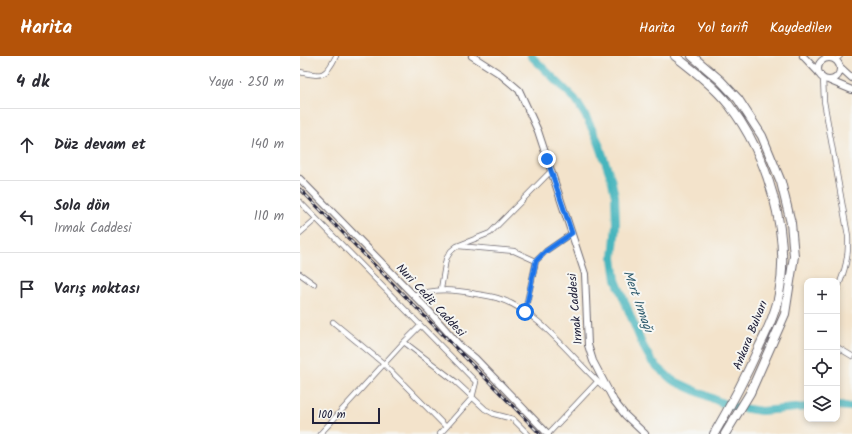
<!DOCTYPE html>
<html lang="tr">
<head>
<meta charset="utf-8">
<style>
	body { margin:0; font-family:Kalam,sans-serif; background:#f2f2f3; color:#2b2b33 }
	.controls { position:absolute; right:12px; bottom:12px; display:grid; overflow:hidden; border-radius:8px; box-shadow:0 2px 6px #0003 }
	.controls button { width:36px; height:36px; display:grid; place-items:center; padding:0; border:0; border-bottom:1px solid #e1e1e2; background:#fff; color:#2b2b33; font:20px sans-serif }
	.scale { position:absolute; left:12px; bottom:10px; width:68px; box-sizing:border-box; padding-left:4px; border:2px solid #22223b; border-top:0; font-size:11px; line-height:14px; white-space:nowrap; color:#22223b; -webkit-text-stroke:3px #f6f6f2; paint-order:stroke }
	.stop { position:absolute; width:12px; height:12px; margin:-9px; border:3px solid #1a73e8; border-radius:50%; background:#fff }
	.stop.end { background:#1a73e8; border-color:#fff; box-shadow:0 1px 4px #0008 }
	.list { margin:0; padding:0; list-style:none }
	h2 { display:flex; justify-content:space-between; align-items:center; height:52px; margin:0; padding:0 16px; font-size:17px }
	h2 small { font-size:13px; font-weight:400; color:#7c7c81 }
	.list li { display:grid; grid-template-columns:26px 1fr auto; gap:12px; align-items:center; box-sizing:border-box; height:72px; padding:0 16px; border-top:1px solid #e1e1e2 }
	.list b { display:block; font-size:15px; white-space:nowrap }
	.list p { margin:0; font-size:13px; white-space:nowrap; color:#7c7c81 }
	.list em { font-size:13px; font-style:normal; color:#7c7c81 }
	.icon { flex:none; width:22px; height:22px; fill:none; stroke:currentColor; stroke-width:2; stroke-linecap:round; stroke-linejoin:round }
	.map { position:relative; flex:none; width:552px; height:378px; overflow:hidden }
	header { display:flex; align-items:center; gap:24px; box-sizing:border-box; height:56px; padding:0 20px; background:#b45309; color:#fff }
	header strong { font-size:19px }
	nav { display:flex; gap:22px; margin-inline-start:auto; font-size:14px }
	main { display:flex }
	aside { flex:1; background:#fff }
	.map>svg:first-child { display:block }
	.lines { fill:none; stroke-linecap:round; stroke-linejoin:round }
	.river { stroke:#46b5bd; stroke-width:8 }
	.minor-casing { stroke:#6b666d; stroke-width:6 }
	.tertiary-casing { stroke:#6b666d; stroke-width:8 }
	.trunk-casing { stroke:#6b666d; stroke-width:10 }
	.minor { stroke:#fff; stroke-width:4.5 }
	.tertiary { stroke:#fff; stroke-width:6 }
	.trunk { stroke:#fff; stroke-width:8 }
	.rail-casing { stroke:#22223b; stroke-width:3 }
	.rail { stroke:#f6f6f2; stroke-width:1.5; stroke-dasharray:4.5; stroke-linecap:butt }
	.route { stroke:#1a73e8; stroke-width:5 }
	.labels { text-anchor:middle; stroke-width:4; stroke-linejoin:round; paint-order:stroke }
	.street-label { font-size:12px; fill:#22223b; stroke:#f6f6f2 }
	.water-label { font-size:13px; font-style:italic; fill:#305d6f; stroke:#f6f6f2 }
</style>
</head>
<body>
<header>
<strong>Harita</strong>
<nav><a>Harita</a><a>Yol tarifi</a><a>Kaydedilen</a></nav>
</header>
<main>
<aside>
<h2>4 dk<small>Yaya · 250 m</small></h2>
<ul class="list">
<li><svg class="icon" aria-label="ahead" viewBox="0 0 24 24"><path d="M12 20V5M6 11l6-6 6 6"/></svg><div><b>Düz devam et</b></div><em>140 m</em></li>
<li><svg class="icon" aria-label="left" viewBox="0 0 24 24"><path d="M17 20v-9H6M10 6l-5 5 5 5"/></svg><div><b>Sola dön</b><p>Irmak Caddesi</p></div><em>110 m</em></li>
<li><svg class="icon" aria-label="arrive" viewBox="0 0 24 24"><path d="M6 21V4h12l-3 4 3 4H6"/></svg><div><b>Varış noktası</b></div></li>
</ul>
</aside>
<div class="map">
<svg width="552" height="378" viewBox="0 0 552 378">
	<rect width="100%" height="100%" fill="#f6f6f2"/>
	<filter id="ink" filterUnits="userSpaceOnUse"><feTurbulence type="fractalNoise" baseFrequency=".025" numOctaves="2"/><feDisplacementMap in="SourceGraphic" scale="8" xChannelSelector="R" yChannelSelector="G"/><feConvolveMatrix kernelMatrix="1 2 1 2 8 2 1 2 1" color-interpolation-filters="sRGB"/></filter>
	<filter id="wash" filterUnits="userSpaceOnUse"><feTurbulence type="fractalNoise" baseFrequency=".012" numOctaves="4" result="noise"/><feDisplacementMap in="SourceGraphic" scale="16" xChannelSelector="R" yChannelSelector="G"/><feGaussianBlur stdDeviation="0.9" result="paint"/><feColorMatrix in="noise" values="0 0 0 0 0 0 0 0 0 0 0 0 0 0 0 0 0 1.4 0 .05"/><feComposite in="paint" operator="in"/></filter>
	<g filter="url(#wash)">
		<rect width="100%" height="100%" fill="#f3e3cb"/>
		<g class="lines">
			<path class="river" d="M231 0 275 43 285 59 298 85 311 122 315 140 316 169 313 202 316 224 342 288 352 306 372 324 429 350 461 355 507 351
				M537 350 552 351"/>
		</g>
	</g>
	<g filter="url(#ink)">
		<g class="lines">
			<defs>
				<path id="minor" d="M535 4 540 0
					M0 16C22 21 26 21 36 0
					M523 22 524 45 548 180C549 200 545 215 537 234
					M0 146 176 326 172 342 140 378
					M0 177 16 163
					M158 190 214 195 236 205
					M0 218 14 228
					M141 233 146 203 151 195 157 190 190 177 251 115
					M113 239C136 233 152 233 176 238 183 239 190 240 197 242 240 254 275 307 308 335
					M225 255 236 205 246 195 272 177
					M33 266 84 308 146 371
					M120 270 104 286 156 326 185 353 194 358 213 363 228 378
					M537 291 552 300
					M20 378 104 286
					M248 378 297 326"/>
				<path id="tertiary" d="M172 0 200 18 219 34 238 75 285 218 288 289 293 305 314 345 325 359 345 378
					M503 0 520 18
					M518 13a11 11 0 1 1 22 0a11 11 0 1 1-22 0Z
					M540 11 552 22
					M528 24 552 34
					M0 123 129 255 159 289 175 302 248 378"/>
				<path id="trunk" d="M375 0C393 14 415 31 429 49 467 98 491 176 479 238 476 256 468 273 460 289 446 320 431 349 414 378
					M392 0 420 24 438 43 462 80 481 126 491 167 494 200 485 258 450 337 425 378"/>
			</defs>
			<use href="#minor" class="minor-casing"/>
			<use href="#tertiary" class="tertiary-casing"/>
			<use href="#trunk" class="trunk-casing"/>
			<use href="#minor" class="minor"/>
			<use href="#tertiary" class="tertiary"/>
			<use href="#trunk" class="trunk"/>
			<defs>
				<path id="rail" d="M0 133 240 378"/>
			</defs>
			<use href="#rail" class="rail-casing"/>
			<use href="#rail" class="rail"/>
		</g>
	</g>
	<g class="lines" filter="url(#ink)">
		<path class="route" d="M225 256 236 205 246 195 272 177 247 103"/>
	</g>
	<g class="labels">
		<g class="street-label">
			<text transform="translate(131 244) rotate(47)" y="4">Nuri Cedit Caddesi</text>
			<text transform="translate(275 253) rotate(-95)" y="4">Irmak Caddesi</text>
			<text transform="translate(450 279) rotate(-68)" y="4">Ankara Bulvarı</text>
		</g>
		<g class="water-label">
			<text transform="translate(339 245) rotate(70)" y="5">Mert Irmağı</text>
		</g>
	</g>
</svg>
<div class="controls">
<button>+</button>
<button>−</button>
<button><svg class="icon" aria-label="locate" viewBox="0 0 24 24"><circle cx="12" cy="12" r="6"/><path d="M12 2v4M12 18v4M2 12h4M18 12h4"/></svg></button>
<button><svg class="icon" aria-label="layers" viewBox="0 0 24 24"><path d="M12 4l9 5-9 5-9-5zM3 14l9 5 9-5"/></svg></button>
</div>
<div class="scale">100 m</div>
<div class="stop" style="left:225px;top:256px"></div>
<div class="stop end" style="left:247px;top:103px"></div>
</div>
</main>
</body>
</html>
